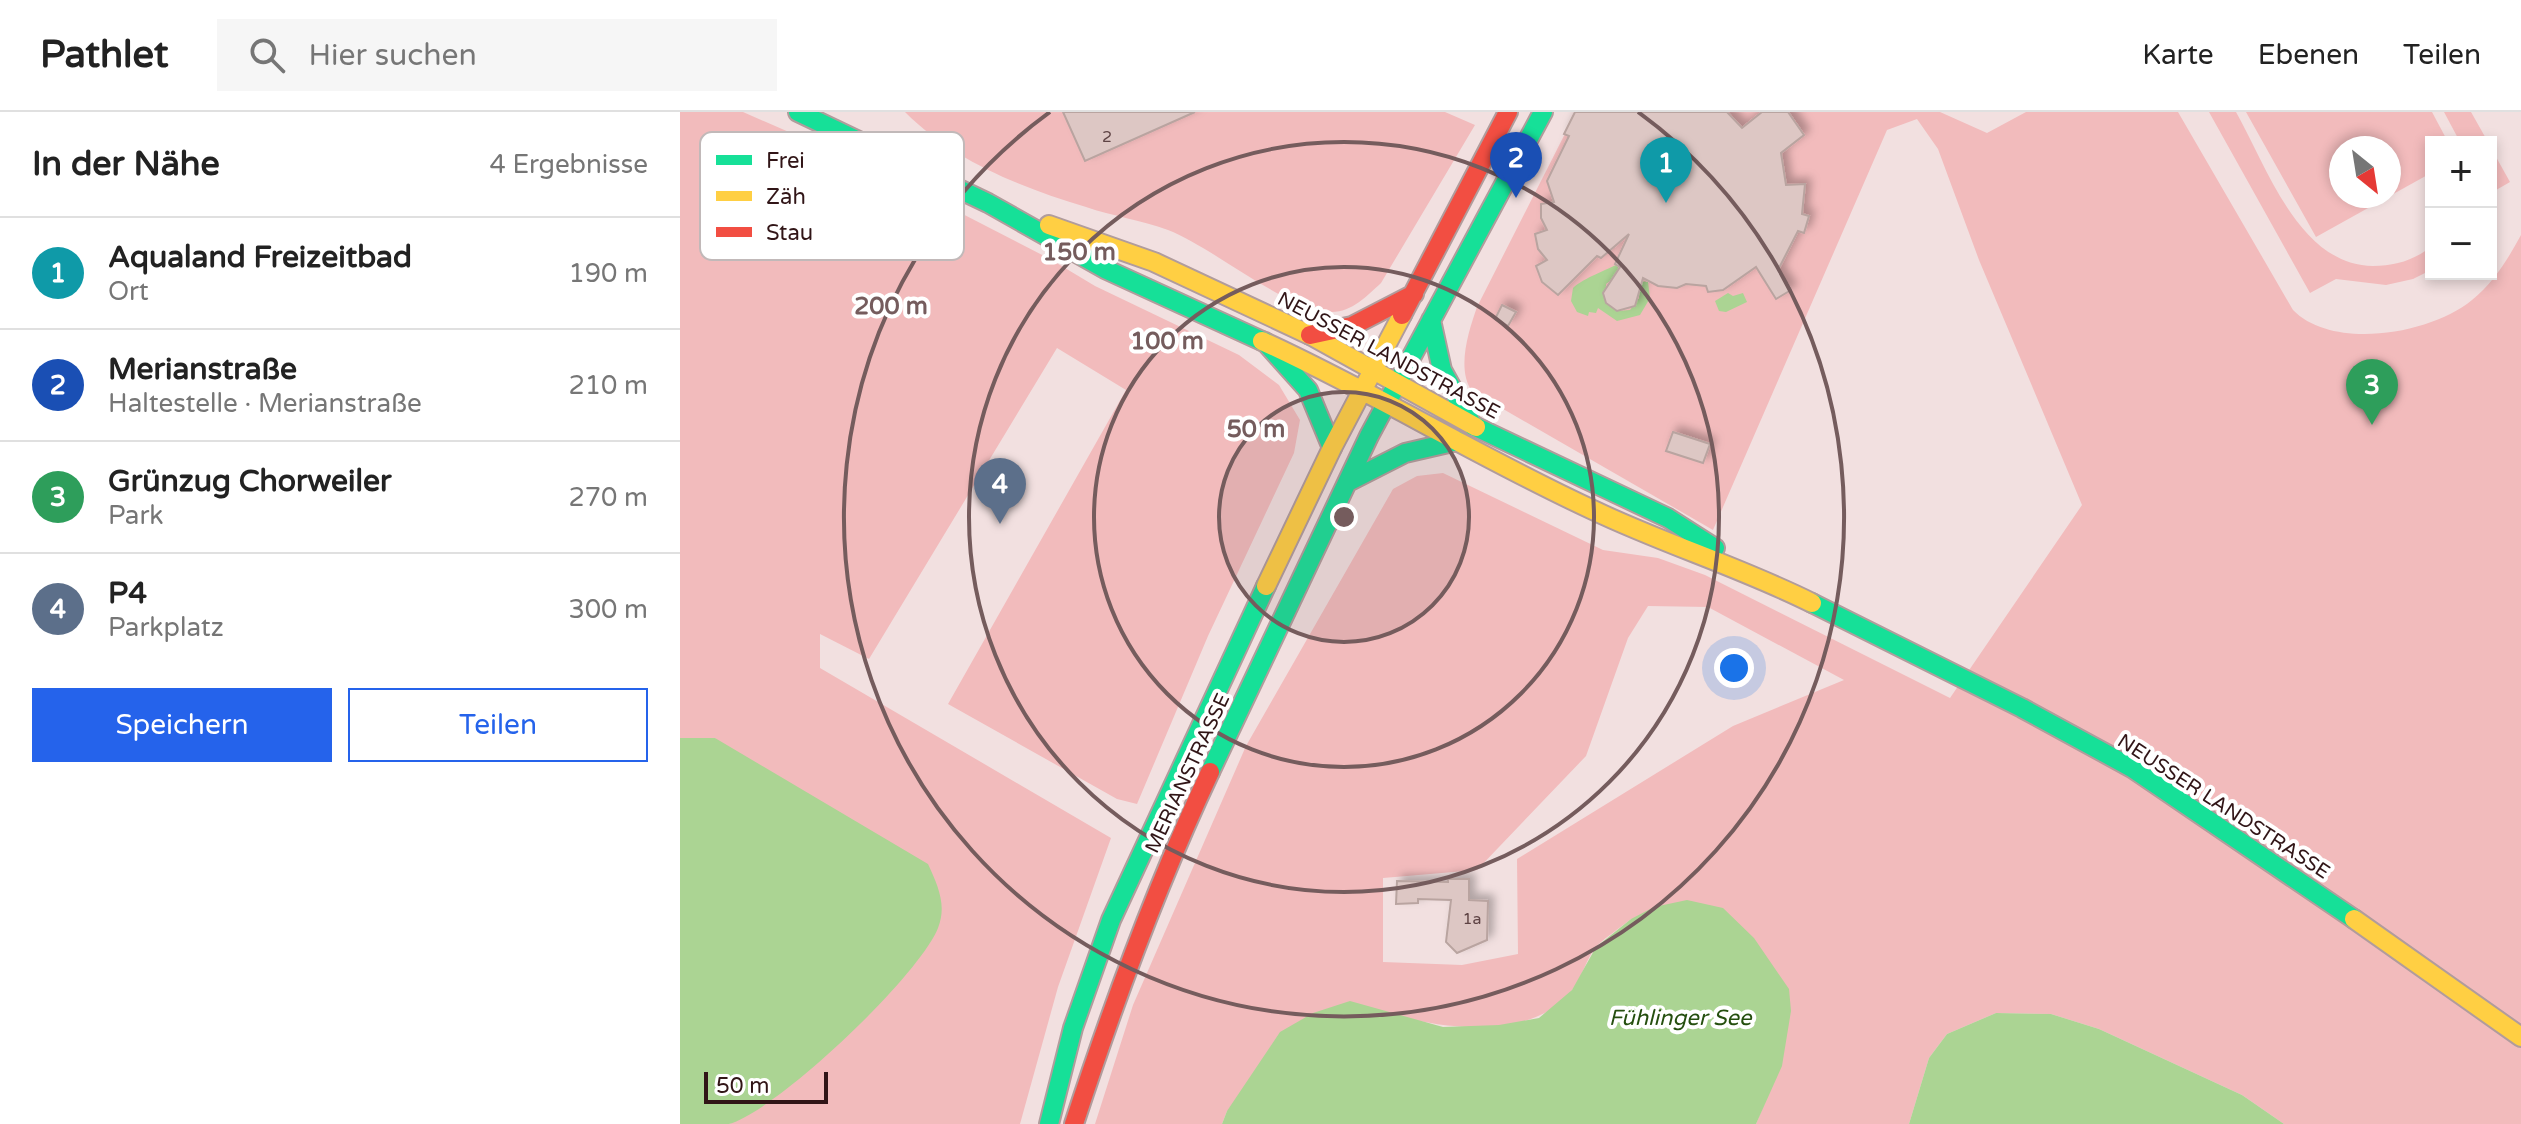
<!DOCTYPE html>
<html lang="de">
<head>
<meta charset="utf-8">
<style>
	body { margin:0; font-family:"Varela Round",sans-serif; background:#f6f6f6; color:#222 }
	.controls { position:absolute; right:24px; top:24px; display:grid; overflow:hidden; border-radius:0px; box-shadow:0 4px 12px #0003 }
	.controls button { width:72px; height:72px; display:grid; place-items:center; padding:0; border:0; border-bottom:2px solid #e0e0e0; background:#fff; color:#222; font:40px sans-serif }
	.compass { position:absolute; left:1649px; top:24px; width:72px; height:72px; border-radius:50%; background:#fff; box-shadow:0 4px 12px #0003; rotate:150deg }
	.scale { position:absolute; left:24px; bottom:20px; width:124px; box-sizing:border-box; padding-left:8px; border:4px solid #311517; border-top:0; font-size:22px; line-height:28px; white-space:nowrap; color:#311517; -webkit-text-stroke:6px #fff; paint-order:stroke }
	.you { position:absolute; left:1054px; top:556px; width:28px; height:28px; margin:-20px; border:6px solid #fff; border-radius:50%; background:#1a73e8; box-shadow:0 0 0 12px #1a73e833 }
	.badge { display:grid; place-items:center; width:52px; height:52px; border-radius:50%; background:#2563eb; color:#fff; font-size:26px; font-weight:700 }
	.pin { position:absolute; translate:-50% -66px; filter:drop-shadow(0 2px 4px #0008) }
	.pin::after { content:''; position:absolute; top:42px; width:28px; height:24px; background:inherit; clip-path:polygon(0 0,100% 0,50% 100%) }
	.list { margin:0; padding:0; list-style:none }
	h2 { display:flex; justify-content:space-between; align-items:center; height:104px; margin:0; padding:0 32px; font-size:34px }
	h2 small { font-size:26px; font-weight:400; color:#767676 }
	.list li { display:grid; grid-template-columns:52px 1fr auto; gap:24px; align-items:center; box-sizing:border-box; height:112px; padding:0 32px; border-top:2px solid #e0e0e0 }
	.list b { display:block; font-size:30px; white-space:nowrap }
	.list p { margin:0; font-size:26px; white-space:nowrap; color:#767676 }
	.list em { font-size:26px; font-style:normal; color:#767676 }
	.actions { display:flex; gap:16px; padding:24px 32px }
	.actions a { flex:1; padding:18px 0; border:2px solid #2563eb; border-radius:0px; text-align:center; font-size:28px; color:#2563eb }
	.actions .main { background:#2563eb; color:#fff }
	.icon { flex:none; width:44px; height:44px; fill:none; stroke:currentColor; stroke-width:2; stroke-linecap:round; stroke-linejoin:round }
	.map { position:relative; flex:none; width:1841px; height:1012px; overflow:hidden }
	header { display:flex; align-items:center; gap:48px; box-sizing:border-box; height:112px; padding:0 40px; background:#fff; border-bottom:2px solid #e0e0e0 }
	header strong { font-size:38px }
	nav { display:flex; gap:44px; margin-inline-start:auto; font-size:28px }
	.search { width:560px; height:72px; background:#f6f6f6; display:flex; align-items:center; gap:20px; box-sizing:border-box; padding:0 28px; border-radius:0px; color:#767676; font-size:30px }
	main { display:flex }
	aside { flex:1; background:#fff }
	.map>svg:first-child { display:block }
	.green { fill:#f2bbbc; fill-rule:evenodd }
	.water { fill:#abd493 }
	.building { fill:#ddc7c4; stroke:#b9a4a0; stroke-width:2; filter:url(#shadow) }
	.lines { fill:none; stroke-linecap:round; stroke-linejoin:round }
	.fast-casing { stroke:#b19c9c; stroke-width:22 }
	.slow-casing { stroke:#b19c9c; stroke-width:22 }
	.jam-casing { stroke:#b19c9c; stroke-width:22 }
	.fast { stroke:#16e098; stroke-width:18 }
	.slow { stroke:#ffcf43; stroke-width:18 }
	.jam { stroke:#f24e42; stroke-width:18 }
	.ring { fill:none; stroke:#755c5d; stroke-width:4 }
	.labels { text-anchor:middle; stroke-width:8; stroke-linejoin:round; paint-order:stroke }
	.number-label { font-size:16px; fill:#5e4344 }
	.street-label { font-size:20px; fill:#311517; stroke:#fff }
	.water-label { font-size:22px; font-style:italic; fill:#254f0f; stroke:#fff }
	.key { fill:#fff; stroke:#c1b9b9; stroke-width:2 }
	.key-label { font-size:22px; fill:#311517 }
	.centre { fill:#755c5d; stroke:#fff; stroke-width:4 }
	.ring-label { font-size:24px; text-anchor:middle; font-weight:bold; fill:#755c5d; stroke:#fff; stroke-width:8; stroke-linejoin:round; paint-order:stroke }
</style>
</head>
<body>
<header>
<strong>Pathlet</strong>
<div class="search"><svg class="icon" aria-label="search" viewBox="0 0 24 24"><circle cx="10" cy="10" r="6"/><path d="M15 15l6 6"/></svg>Hier suchen</div>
<nav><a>Karte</a><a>Ebenen</a><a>Teilen</a></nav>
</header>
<main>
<aside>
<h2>In der Nähe<small>4 Ergebnisse</small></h2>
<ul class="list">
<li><span class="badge" style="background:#0f9aa8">1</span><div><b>Aqualand Freizeitbad</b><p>Ort</p></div><em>190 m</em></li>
<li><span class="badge" style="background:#1a4fb4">2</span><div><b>Merianstraße</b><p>Haltestelle · Merianstraße</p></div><em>210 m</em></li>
<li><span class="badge" style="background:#2e9e5b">3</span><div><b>Grünzug Chorweiler</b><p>Park</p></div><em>270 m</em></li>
<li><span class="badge" style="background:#5c6f8a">4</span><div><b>P4</b><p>Parkplatz</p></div><em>300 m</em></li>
</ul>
<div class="actions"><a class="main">Speichern</a><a>Teilen</a></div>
</aside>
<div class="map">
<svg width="1841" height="1012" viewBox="0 0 1841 1012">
	<defs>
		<filter id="shadow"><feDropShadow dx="5.5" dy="-5.5" stdDeviation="4" flood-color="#0004"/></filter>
	</defs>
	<rect width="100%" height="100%" fill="#f2e0e0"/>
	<path class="green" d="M0 0H63L205 62 370 147 415 174 559 243 599 273 620 308 614 341 528 524 457 692 437 687 268 592 446 278 377 236 189 547 140 522V556L431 726 378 875 340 1012H49C112 977 158 933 208 881L35 626H0Z
		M225 0H383L405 49 515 0H765L795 13 701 171C687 184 671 201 650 200 602 196 536 137 488 118 461 108 432 104 406 95 340 75 274 49 225 0Z
		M896 0H1260L1307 21 1346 0H1498L1613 198C1653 239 1751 222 1792 188 1814 170 1828 147 1841 123V1012H1604L1562 983 1419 917 1371 902 1316 901 1267 922 1249 946 1229 1012H1076L1088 983 951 807C940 816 927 824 917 834 906 846 903 864 893 877 855 927 775 918 721 905L547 999 542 1012H415L453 893 566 634 713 377 737 364 763 361 923 438 978 446 1025 463 1270 586 1402 393 1299 148 1258 37 1237 7 1207 18 1033 418 792 279C776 257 789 218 797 195ZM968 494 1028 495 1164 568 1053 614 837 747 838 842 782 853 703 850V766L797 758 906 644 948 526Z
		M1529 0H1556C1587 55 1619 153 1693 154 1715 154 1734 148 1751 135V158L1733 167 1706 173 1656 167 1630 181Z
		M1566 0H1752L1768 30H1751V61L1636 125ZM1661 36H1709V84H1661Z
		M1764 0H1791L1808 30H1780Z
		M1811 36 1830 70 1811 81Z"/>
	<path class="water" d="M936 153 942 160 926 172V191L937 199 950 198 959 186 960 169 968 170 970 186 960 203 937 209 918 196 916 201 909 200 908 204 897 200 891 189 893 176C899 169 925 158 936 153Z
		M1048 181 1053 184 1063 181 1067 190 1046 200 1039 199 1035 189Z
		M0 626H35L248 752C258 774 267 793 258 816 239 864 98 998 49 1012 35 1012 15 1012 0 1012Z
		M1007 788 1043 796 1074 826 1109 877 1111 899 1102 954 1076 1012H542L547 999 600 920 633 901 670 889 763 915 819 913 859 906 892 878 916 835 951 807 974 795Z
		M1316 901 1371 902 1419 917 1562 983 1604 1012H1229L1249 946 1267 922Z"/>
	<path class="building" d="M383 0H515L405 49Z
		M895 0H1047L1062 16 1082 0H1108L1124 23 1101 41 1106 73 1125 72 1122 102 1129 104 1124 121 1118 119 1098 158 1111 178 1096 187 1076 155 1043 178 1028 180 1026 174 1006 172 997 176 978 174 963 166 955 194 937 199 926 191 923 181 940 155 935 152 949 122 921 146 917 144 878 183 862 170 856 154 867 148 858 137 855 122 867 118 861 106V92L874 90 867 69 889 24 884 22Z
		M822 193 836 200 828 214 815 207Z
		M993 320 1030 332 1023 351 986 339Z
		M768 767H789V788L808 789 807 828 777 841 766 830 771 788 738 787V791L716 792 717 769 768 770Z"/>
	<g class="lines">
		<defs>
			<path id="fast" d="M118 0 308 91 425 157 582 229
				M751 208 762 258 793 314
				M585 230 628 278 652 336
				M796 315 988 406 1035 436
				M670 369 725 341 777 329
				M1132 491 1342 596 1452 656 1674 807
				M530 660 689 324 863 0
				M369 1012 393 916 431 808 586 474"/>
			<path id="slow" d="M369 113 474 150 630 223 796 315
				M582 229C694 280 800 346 913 398 984 432 1060 455 1132 491
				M586 474 652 336 722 203
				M1674 807 1841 925"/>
			<path id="jam" d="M722 203 828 0
				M630 223 672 214 734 182
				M394 1012C433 892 476 775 530 660"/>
		</defs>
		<use href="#fast" class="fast-casing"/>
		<use href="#slow" class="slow-casing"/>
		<use href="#jam" class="jam-casing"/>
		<use href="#fast" class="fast"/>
		<use href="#slow" class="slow"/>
		<use href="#jam" class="jam"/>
	</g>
	<circle cx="664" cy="405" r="125" fill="#755c5d" fill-opacity=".12"/>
	<g class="ring">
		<circle cx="664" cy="405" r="125"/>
		<circle cx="664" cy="405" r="250"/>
		<circle cx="664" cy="405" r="375"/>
		<path d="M958 0A500 500 0 1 1 370 0"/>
	</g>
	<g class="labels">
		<g class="number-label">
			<text x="427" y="30">2</text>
			<text x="792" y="812">1a</text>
		</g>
		<g class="street-label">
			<text transform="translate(709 243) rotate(28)" y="7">NEUSSER LANDSTRASSE</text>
			<text transform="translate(507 661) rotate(-65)" y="7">MERIANSTRASSE</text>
			<text transform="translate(1544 694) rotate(33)" y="7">NEUSSER LANDSTRASSE</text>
		</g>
		<g class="water-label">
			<text x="1000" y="913">Fühlinger See</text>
		</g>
	</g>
	<rect x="20" y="20" width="264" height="128" rx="12" class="key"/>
	<rect x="36" y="43" width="36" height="10" fill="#16e098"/>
	<rect x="36" y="79" width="36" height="10" fill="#ffcf43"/>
	<rect x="36" y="115" width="36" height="10" fill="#f24e42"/>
	<g class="key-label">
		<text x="86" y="56">Frei</text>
		<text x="86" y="92">Zäh</text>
		<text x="86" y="128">Stau</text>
	</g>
	<circle cx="664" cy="405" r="12" class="centre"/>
	<g class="ring-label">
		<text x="399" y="148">150 m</text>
		<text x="211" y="202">200 m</text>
		<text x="487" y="237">100 m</text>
		<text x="576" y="325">50 m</text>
	</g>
</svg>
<div class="controls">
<button>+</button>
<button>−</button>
</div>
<svg class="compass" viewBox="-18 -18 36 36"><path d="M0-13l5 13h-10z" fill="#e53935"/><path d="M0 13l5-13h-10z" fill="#767676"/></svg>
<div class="scale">50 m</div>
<div class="you"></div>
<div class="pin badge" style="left:986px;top:91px;background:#0f9aa8">1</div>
<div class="pin badge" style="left:836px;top:86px;background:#1a4fb4">2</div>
<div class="pin badge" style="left:1692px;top:313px;background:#2e9e5b">3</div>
<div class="pin badge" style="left:320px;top:412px;background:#5c6f8a">4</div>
</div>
</main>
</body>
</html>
